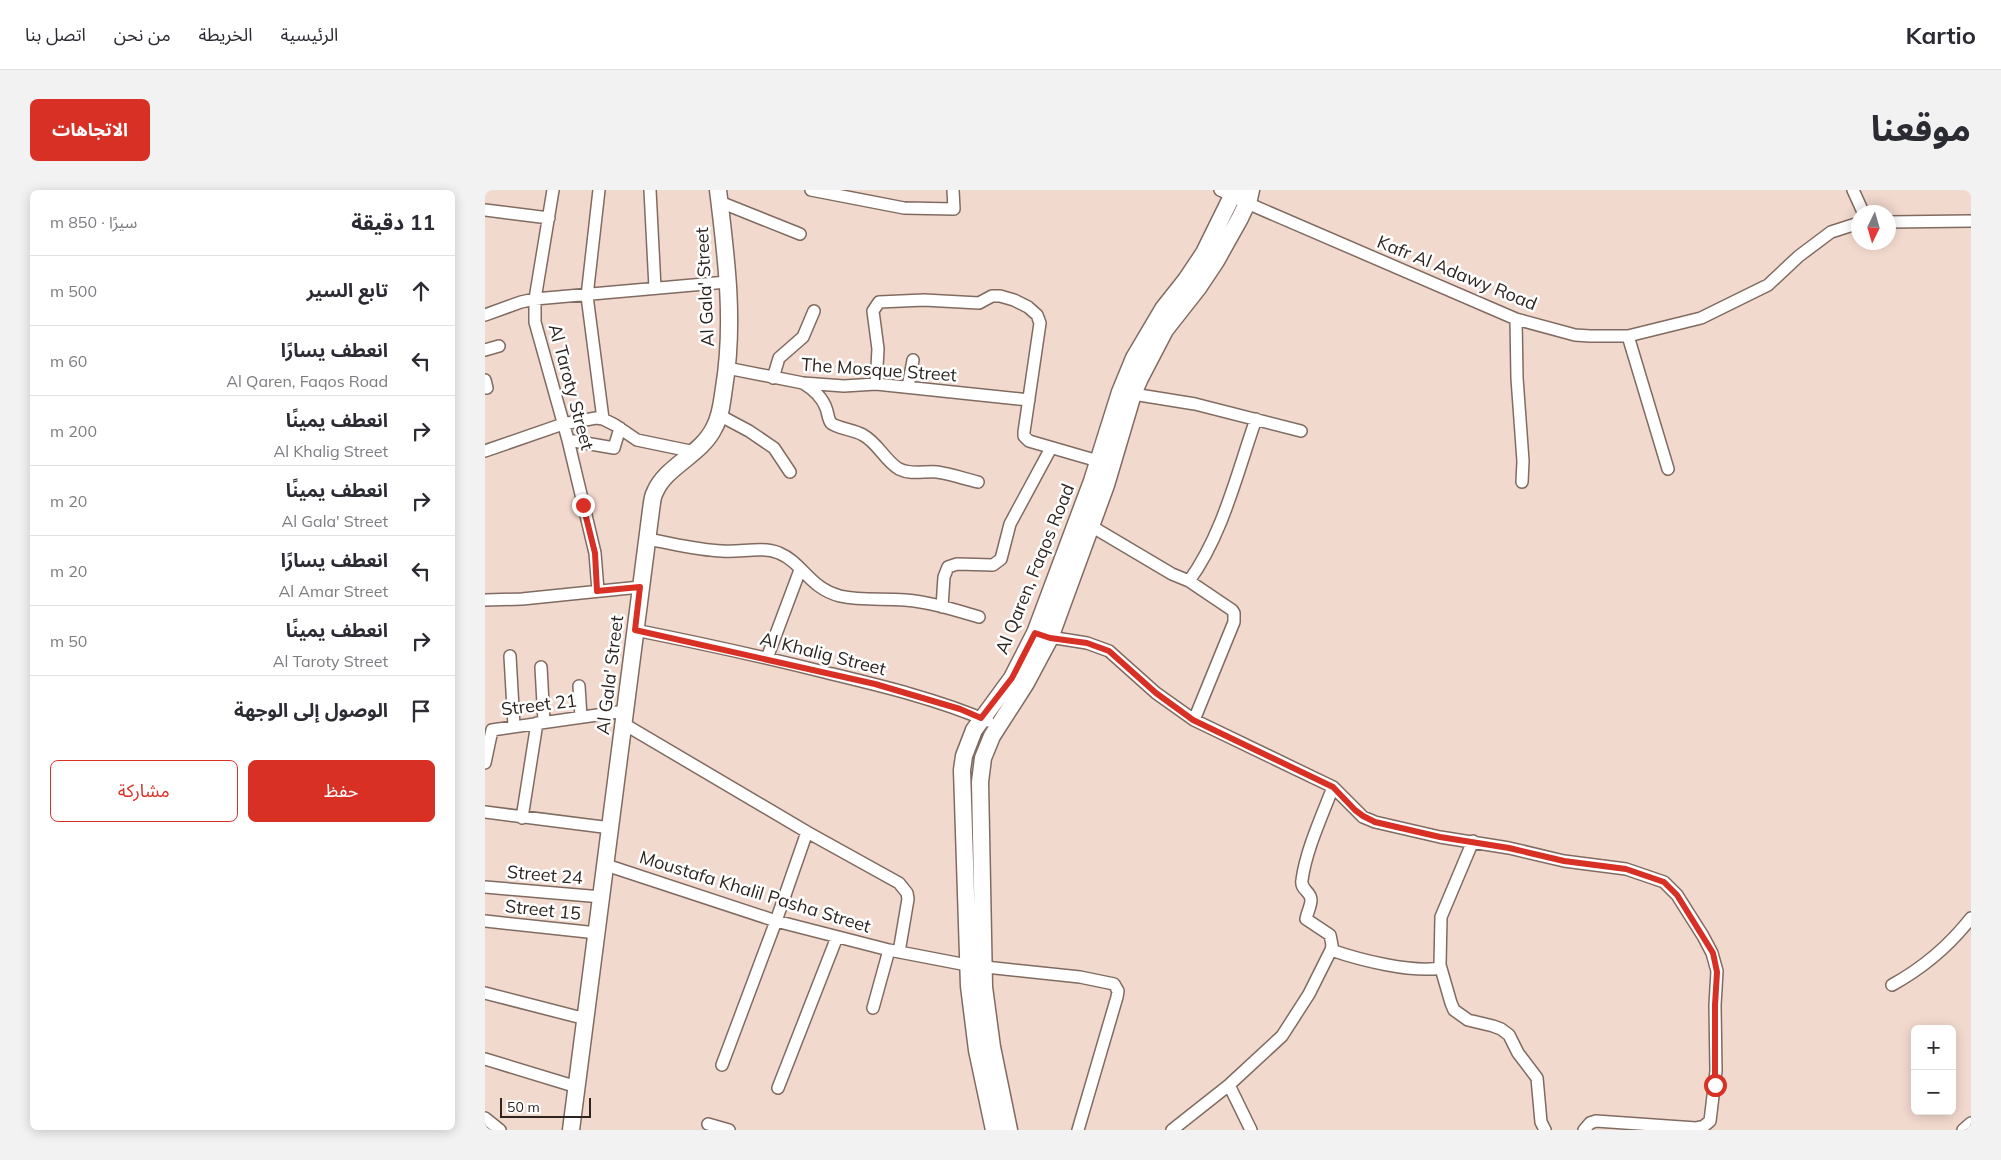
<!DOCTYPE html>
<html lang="ar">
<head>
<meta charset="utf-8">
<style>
	body { margin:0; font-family:Mulish,"Noto Sans Arabic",sans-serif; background:#f2f2f3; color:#2b2b33; direction:rtl }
	.controls { position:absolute; right:15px; bottom:15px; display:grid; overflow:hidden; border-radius:8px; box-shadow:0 2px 12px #0003 }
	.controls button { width:45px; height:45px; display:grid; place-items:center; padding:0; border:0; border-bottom:1px solid #e1e1e2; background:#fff; color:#2b2b33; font:25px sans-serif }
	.compass { position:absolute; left:1366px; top:15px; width:45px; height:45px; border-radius:50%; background:#fff; box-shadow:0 2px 12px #0003; rotate:185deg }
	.scale { position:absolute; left:15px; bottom:12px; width:91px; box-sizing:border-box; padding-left:5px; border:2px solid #2d2420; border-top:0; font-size:14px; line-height:18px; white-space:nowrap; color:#2d2420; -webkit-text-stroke:4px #fff; paint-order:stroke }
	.stop { position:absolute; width:15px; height:15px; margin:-11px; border:4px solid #d93025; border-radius:50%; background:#fff }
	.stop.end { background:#d93025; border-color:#fff; box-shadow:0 1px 5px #0008 }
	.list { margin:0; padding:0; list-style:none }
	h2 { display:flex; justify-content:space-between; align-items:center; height:65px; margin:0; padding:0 20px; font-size:21px }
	h2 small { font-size:16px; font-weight:400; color:#7c7c81 }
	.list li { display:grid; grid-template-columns:32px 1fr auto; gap:15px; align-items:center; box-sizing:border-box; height:70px; padding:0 20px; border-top:1px solid #e1e1e2 }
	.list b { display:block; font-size:19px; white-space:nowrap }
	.list p { margin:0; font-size:16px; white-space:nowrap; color:#7c7c81 }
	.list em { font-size:16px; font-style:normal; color:#7c7c81 }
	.actions { display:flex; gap:10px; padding:15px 20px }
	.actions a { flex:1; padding:11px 0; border:1px solid #d93025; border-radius:8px; text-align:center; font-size:18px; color:#d93025 }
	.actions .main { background:#d93025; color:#fff }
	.icon { flex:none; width:28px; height:28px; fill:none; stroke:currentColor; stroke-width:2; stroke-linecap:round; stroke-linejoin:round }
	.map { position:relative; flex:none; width:1486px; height:940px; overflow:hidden; direction:ltr; border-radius:8px }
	header { display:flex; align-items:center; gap:30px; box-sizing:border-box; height:70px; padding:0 25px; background:#fff; border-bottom:1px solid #e1e1e2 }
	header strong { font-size:24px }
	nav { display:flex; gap:28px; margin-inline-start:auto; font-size:18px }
	.intro { display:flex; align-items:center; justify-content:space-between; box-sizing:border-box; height:120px; padding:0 30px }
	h1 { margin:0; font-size:35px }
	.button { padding:12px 22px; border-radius:8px; background:#d93025; color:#fff; font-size:18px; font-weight:700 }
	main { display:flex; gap:30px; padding:0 30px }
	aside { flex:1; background:#fff; border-radius:8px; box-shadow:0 2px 12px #0003 }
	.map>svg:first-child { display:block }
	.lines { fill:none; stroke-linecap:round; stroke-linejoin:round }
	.street-casing { stroke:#806b61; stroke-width:14 }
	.secondary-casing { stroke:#806b61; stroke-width:19 }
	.street { stroke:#fff; stroke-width:11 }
	.secondary { stroke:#fff; stroke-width:16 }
	.route { stroke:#d93025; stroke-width:6 }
	.labels { text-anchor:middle; stroke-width:5; stroke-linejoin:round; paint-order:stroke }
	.street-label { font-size:18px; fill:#2d2420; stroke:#fff }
</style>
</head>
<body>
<header>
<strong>Kartio</strong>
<nav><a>الرئيسية</a><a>الخريطة</a><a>من نحن</a><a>اتصل بنا</a></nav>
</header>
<div class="intro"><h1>موقعنا</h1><a class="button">الاتجاهات</a></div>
<main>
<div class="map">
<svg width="1486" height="940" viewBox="0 0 1486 940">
	<rect width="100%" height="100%" fill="#f2d9ce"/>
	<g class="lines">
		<defs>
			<path id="street" d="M68 0 50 109V132L83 250 110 363 113 401
				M114 0 102 106 118 229
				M165 0 170 98
				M326 0 419 18 469 19 468 0
				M735 0 762 13 1031 129 1090 145 1105 146H1143L1216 128 1283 95 1314 66 1346 42 1374 33
				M1368 0 1378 22
				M235 12 315 44
				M0 20 64 28
				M1404 32 1486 31
				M0 125 36 112 50 109 242 92
				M1031 129 1032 188 1038 271 1037 292
				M1143 146 1183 279
				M0 160 14 156
				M242 178 318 193 359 196 391 194 544 210
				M288 188 294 168 318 147 329 121
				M0 190 2 198
				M318 193C328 199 337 207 341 218 343 223 343 229 346 233 351 238 370 240 378 245 393 253 400 271 414 279 426 285 439 281 452 282 466 284 480 289 493 292
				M391 194 393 159 388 121 394 112 439 110 494 113 507 106H515L529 110 543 117 552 125 555 133 539 242V246L544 251 613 271
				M423 197 428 170
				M648 204 710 214 816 241
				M234 225 264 241 289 258 305 282
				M83 250 129 258 135 238
				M0 261 78 234 111 228 118 229 130 235 152 250 210 262
				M606 336 687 384 704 391 747 420 749 423V432L709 530
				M162 349C186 353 212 360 237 361 255 363 276 356 294 363 318 373 324 398 355 406 377 411 398 408 420 410 445 412 470 420 494 427
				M704 391C738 344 752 283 771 229
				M0 410 37 409 155 397
				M457 417 459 387 463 377 472 374 508 375 516 369 525 334 566 258
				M150 440C215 453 279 467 343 483 397 496 452 509 503 531
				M558 446 602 453 624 461 671 503 709 530 848 597 878 627 890 632 955 647 1024 658 1079 671 1141 679 1179 692 1192 705 1218 746 1227 763 1232 781 1230 815 1231 881 1225 931 1219 936 1211 938 1111 931 1105 933 1099 940
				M25 466 29 536
				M282 468 315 380
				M56 477 59 532
				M94 496 96 527
				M139 534 322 642 414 693 422 703 423 709 414 762
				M0 573 7 540 140 521
				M0 622 126 638
				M37 628 52 533
				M988 651 956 727 955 775 966 813 969 820 983 830 1008 836 1016 839 1024 845 1033 863 1052 888 1056 932 1060 940
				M121 675 291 731 404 760 482 775 595 787 629 794 633 801 632 807 593 940
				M0 697 117 707
				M0 731 112 743
				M846 760C875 770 926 783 956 778
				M1407 795C1438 778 1464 756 1486 728
				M0 803 101 829
				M388 818 404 760
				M0 869 92 897
				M237 875 291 731 322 642
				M744 895 766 940
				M293 898 352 747
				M0 928 15 940
				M223 934 244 940
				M687 940 744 895 797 846 824 804 846 760 847 755 845 745 821 729C822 723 826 716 826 710 826 701 815 700 817 690 821 660 837 626 848 597
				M1478 940 1486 933"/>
			<path id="secondary" d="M86 940 166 320C167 314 167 307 170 302 181 276 216 265 229 238 236 226 237 211 239 198 250 132 241 65 233 0
				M509 940 492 860 484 796 477 580 479 566 489 540 527 488 550 443 607 291 635 202 649 168 678 119 701 90 719 63 750 0
				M524 940 507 857 499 797 495 592 498 568 507 546 541 493 565 448 621 295 648 204 655 188 680 140 713 98 731 71 755 28 764 9 766 0"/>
		</defs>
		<use href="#street" class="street-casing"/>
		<use href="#secondary" class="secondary-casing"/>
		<use href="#street" class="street"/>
		<use href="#secondary" class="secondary"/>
	</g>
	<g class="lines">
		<path class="route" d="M98 315 110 363 112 401 155 397 150 440 390 494 475 519 496 528 527 488 550 443 565 448 602 453 624 461 671 503 708 530 848 597 870 620 878 626 890 632 955 647 1024 658 1079 671 1141 679 1179 692 1192 705 1228 763 1232 782 1230 815V895"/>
	</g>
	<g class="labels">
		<g class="street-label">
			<text transform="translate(972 83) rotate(22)" y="6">Kafr Al Adawy Road</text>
			<text transform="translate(220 97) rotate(-93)" y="6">Al Gala' Street</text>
			<text transform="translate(394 180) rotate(4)" y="6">The Mosque Street</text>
			<text transform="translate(86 197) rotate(75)" y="6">Al Taroty Street</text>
			<text transform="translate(550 379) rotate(-68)" y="6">Al Qaren, Faqos Road</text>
			<text transform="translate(338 464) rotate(14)" y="6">Al Khalig Street</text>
			<text transform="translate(125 485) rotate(-83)" y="6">Al Gala' Street</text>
			<text transform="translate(54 515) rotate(-7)" y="6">Street 21</text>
			<text transform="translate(60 685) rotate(5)" y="6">Street 24</text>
			<text transform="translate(270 702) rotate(17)" y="6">Moustafa Khalil Pasha Street</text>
			<text transform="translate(58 720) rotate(6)" y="6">Street 15</text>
		</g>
	</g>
</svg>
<div class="controls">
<button>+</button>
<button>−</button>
</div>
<svg class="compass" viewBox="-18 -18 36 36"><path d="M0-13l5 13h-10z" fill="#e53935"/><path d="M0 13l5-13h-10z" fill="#7c7c81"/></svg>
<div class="scale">50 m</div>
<div class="stop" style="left:1230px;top:895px"></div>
<div class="stop end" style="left:98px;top:315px"></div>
</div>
<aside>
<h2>11 دقيقة<small>سيرًا · 850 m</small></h2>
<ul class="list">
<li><svg class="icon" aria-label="ahead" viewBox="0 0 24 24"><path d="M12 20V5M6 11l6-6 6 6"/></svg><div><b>تابع السير</b></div><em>500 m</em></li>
<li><svg class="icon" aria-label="left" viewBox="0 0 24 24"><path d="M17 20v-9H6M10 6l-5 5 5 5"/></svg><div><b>انعطف يسارًا</b><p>Al Qaren, Faqos Road</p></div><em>60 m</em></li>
<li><svg class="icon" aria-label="right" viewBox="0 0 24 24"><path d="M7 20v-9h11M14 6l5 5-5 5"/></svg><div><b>انعطف يمينًا</b><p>Al Khalig Street</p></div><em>200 m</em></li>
<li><svg class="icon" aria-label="right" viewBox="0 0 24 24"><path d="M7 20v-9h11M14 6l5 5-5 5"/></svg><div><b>انعطف يمينًا</b><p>Al Gala' Street</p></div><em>20 m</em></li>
<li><svg class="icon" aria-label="left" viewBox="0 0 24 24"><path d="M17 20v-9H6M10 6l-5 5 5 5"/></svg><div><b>انعطف يسارًا</b><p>Al Amar Street</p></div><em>20 m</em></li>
<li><svg class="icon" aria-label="right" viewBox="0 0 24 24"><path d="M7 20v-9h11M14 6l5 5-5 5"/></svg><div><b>انعطف يمينًا</b><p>Al Taroty Street</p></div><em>50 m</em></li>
<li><svg class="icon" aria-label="arrive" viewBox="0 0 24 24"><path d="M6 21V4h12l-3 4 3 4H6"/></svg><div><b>الوصول إلى الوجهة</b></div></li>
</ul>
<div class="actions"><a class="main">حفظ</a><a>مشاركة</a></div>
</aside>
</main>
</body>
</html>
